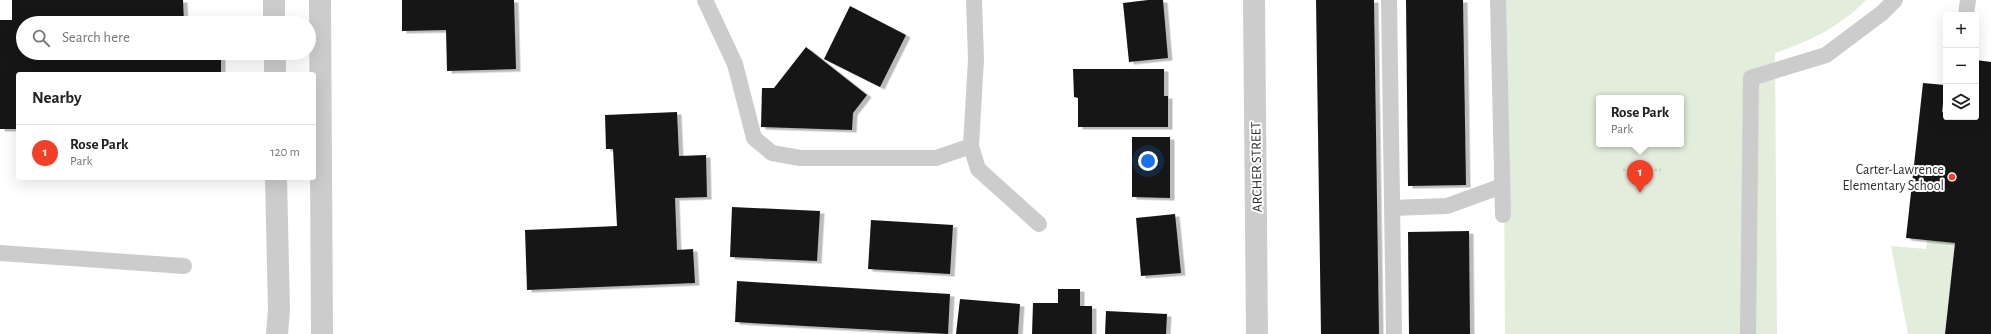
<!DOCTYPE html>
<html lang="en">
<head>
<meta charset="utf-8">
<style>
	body { margin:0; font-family:"Alegreya Sans",sans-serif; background:#f2f2f2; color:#222 }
	.controls { position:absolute; right:12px; top:12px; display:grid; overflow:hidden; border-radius:4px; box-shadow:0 4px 16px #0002 }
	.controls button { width:36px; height:36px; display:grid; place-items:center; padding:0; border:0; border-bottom:1px solid #e0e0e0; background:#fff; color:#222; font:20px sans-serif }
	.you { position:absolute; left:1148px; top:161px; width:14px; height:14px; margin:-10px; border:3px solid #fff; border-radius:50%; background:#1a73e8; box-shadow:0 0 0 6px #1a73e833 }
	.badge { display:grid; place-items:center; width:26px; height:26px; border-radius:50%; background:#f14026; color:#fff; font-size:13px; font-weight:700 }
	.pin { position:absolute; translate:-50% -33px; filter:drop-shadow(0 1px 2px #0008) }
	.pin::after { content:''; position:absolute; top:21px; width:14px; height:12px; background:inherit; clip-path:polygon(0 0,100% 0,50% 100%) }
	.popup { position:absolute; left:1596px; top:95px; width:88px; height:52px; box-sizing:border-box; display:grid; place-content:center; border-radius:4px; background:#fff; filter:drop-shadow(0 1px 3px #0005); font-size:13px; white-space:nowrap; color:#767676 }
	.popup b { font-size:15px; color:#222 }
	.popup::after { content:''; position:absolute; left:50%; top:100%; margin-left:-8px; border:8px solid transparent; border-top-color:#fff }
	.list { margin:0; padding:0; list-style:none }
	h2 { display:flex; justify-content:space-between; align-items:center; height:52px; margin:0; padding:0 16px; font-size:17px }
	h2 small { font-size:13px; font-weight:400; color:#767676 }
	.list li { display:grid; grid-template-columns:26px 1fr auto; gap:12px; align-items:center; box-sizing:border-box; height:56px; padding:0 16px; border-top:1px solid #e0e0e0 }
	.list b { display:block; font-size:15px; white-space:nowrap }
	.list p { margin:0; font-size:13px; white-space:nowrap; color:#767676 }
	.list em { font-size:13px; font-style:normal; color:#767676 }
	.icon { flex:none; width:22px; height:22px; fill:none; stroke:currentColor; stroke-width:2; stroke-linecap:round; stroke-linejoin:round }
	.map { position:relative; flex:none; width:1991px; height:334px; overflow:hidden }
	.search { position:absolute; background:#fff; box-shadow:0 4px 16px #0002; left:16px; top:16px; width:300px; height:44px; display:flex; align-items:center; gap:10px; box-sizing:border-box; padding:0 14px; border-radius:22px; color:#767676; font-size:15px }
	.panel { position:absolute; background:#fff; box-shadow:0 4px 16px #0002; left:16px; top:72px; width:300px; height:108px; border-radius:4px }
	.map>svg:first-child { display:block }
	.green { fill:#e2eddc; fill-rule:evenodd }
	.building { fill:#161616; filter:url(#shadow) }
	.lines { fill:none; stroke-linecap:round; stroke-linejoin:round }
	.path { stroke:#ccc; stroke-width:2.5; stroke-dasharray:2 2; stroke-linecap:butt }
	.lane { stroke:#ccc; stroke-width:16 }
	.street { stroke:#ccc; stroke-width:22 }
	.poi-dot { fill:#f14026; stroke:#fff; stroke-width:1.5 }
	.labels { text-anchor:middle; stroke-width:4; stroke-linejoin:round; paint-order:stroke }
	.street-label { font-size:14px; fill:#2f2f2f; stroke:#fff }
	.poi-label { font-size:14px; fill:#2f2f2f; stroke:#fff; text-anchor:end }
</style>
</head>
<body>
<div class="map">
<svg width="1991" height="334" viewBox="0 0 1991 334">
	<defs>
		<filter id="shadow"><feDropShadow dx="4.5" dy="2.5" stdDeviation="0" flood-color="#0004"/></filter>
	</defs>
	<rect width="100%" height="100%" fill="#fff"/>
	<path class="green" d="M1503 0H1866C1840 27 1810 41 1775 53L1777 334H1505ZM1599 98H1681V144H1599Z
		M1927 240 1955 243 1945 334H1908L1891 246 1926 249Z"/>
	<path class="building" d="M12 0H183L184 23H23V53H221V74H18V129H0V20H12Z
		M402 0H514L516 69 447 71 446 30 402 31Z
		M1148 0H1163L1168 58 1129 62 1123 3Z
		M1316 0H1374L1379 334H1321Z
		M1406 0H1463L1466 185 1408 186Z
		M850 6 906 35 880 87 824 59Z
		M806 47 867 95 853 113 852 130 761 127 762 88H774Z
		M1976 60 1991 62V334H1945L1955 243 1906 238 1923 83 1945 85 1942 112 1946 113V117H1976Z
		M1073 69H1164V96H1168V127H1078V98L1074 97Z
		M677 112 679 156 706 155 707 197 675 198 677 250 693 249 695 283 527 290 525 230 617 226 613 149H606L605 115Z
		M1132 137H1170V198L1132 197Z
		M732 207 820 211 817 261 730 257Z
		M1175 214 1181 273 1141 276 1136 218Z
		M871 220 953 225 950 274 868 269Z
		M1469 231 1470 334H1409L1408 232Z
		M737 281 950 294 948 334 735 322Z
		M1058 289H1080V306H1092V334H1032L1033 303H1058Z
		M960 299 1020 304 1018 334H956Z
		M1106 311 1167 314 1166 334H1105Z"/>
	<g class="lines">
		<path class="path" d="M1623 170H1661"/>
		<path class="lane" d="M705 0 735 64 754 138 772 153 800 158H936L971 146
			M974 0 976 59 971 146 978 169 1039 224
			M1389 0 1394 334
			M1498 0 1503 215
			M1966 15 1968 0
			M1392 208 1447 206 1502 186
			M0 253 184 266
			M1748 334 1751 78 1826 55 1882 13 1895 0"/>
		<path class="street" d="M274 0V23
			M320 0 322 334
			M1254 0 1257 334
			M275 53V74
			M276 178 279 310 277 334"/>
	</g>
	<circle class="poi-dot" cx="1952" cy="177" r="4"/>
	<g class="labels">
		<g class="street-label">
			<text transform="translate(1256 167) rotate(-91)" y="5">ARCHER STREET</text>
		</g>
		<g class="poi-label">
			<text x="1944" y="174">Carter-Lawrence<tspan x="1944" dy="16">Elementary School</tspan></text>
		</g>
	</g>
</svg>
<div class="controls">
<button>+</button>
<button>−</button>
<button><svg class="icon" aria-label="layers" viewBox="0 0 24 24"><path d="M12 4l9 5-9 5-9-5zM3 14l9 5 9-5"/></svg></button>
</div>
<div class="you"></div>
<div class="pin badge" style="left:1640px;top:193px">1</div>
<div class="popup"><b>Rose Park</b>Park</div>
<div class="search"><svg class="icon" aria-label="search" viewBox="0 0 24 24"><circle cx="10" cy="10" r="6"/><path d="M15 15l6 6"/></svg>Search here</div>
<section class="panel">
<h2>Nearby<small></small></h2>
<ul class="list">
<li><span class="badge">1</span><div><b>Rose Park</b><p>Park</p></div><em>120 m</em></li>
</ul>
</section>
</div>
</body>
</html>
